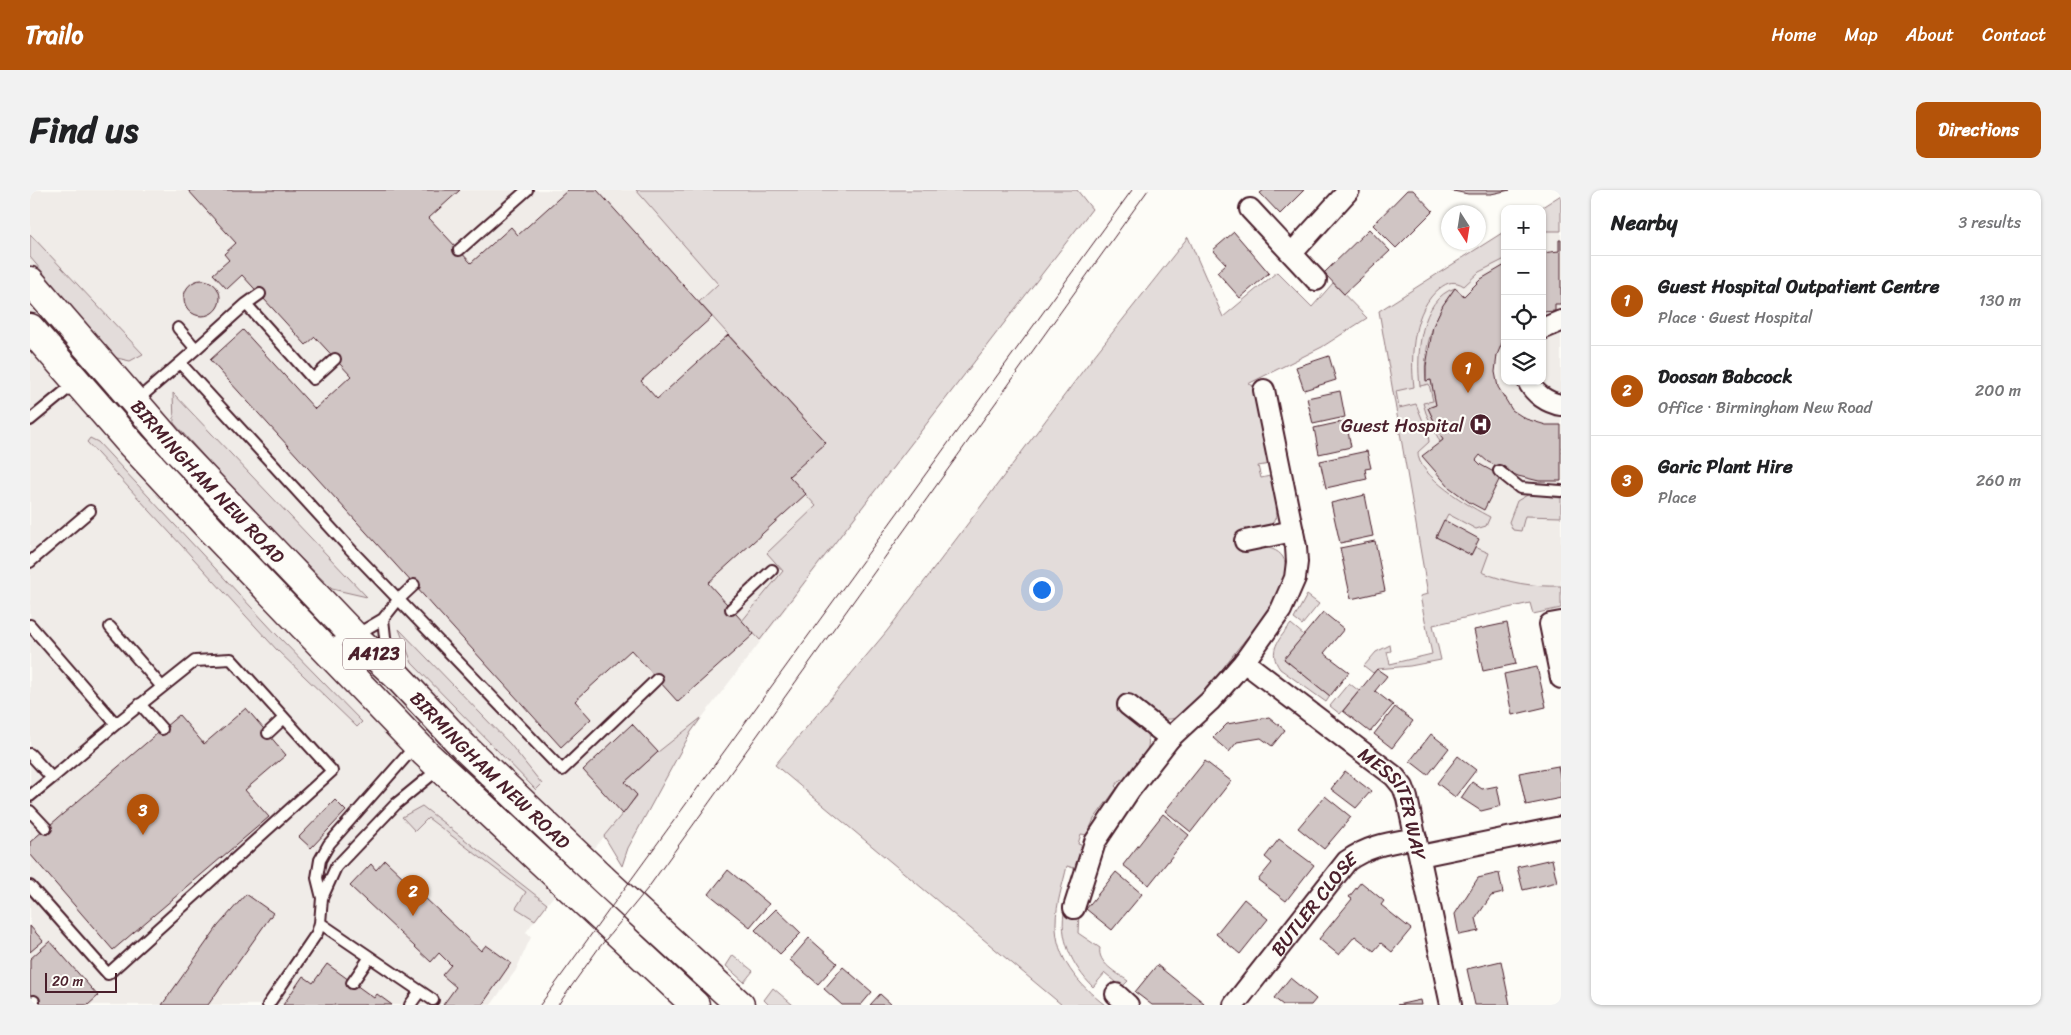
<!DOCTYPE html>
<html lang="en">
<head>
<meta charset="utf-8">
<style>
	body { margin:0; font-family:Sriracha,sans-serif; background:#f2f2f2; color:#202124 }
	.controls { position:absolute; right:15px; top:15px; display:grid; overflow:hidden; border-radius:10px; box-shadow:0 1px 4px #0004 }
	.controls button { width:45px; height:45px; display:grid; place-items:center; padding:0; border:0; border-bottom:1px solid #e0e0e0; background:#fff; color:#202124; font:25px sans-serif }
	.compass { position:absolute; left:1411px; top:15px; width:45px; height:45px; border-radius:50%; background:#fff; box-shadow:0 1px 4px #0004; rotate:168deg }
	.scale { position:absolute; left:15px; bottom:12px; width:72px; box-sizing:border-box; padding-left:5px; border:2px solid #4a1f2b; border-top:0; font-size:14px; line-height:18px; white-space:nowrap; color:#4a1f2b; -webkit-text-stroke:4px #fdfcf7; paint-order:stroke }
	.you { position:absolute; left:1011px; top:399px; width:18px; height:18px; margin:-12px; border:4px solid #fff; border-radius:50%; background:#1a73e8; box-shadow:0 0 0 8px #1a73e833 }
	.badge { display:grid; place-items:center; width:32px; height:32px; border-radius:50%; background:#b45309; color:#fff; font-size:16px; font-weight:700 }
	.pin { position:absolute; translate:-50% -41px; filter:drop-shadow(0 1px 2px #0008) }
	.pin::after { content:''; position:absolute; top:26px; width:18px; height:15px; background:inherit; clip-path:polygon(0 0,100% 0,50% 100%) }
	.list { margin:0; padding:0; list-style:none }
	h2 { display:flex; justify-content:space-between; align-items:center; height:65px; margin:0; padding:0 20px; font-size:21px }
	h2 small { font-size:16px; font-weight:400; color:#757577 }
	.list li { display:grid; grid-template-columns:32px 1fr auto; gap:15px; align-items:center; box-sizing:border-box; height:90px; padding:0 20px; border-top:1px solid #e0e0e0 }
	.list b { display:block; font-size:19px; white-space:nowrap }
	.list p { margin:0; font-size:16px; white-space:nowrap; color:#757577 }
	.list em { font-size:16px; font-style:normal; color:#757577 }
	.icon { flex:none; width:28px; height:28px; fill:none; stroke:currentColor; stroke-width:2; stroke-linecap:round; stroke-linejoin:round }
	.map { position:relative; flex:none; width:1531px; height:815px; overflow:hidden; border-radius:10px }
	header { display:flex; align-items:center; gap:30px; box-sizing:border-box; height:70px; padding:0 25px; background:#b45309; color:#fff }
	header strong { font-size:24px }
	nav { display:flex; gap:28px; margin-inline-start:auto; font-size:18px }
	.intro { display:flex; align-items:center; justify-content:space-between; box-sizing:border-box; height:120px; padding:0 30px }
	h1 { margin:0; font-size:35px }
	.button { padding:12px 22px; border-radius:10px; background:#b45309; color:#fff; font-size:18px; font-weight:700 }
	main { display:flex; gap:30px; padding:0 30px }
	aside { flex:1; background:#fff; border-radius:10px; box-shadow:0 1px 4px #0004 }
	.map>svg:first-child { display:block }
	.built { fill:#f0ece8 }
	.green { fill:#e3dcda; stroke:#967e82 }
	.building { fill:#d0c5c4; stroke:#4a1f2b }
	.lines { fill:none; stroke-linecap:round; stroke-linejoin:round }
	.service-casing { stroke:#4a1f2b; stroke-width:14 }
	.minor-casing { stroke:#4a1f2b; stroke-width:24 }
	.trunk-casing { stroke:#4a1f2b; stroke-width:31 }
	.service { stroke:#fdfcf7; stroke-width:10 }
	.minor { stroke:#fdfcf7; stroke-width:20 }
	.trunk { stroke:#fdfcf7; stroke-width:28 }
	.tram { stroke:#4a1f2b; stroke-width:1 }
	.labels { text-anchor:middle; stroke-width:4.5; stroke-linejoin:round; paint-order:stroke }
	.shield { fill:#fdfcf7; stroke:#806168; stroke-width:1 }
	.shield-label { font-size:18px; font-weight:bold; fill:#4a1f2b }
	.poi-label { font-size:19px; fill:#4a1f2b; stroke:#fdfcf7; text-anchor:end }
	.street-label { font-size:19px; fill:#4a1f2b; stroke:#fdfcf7 }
</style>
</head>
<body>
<header>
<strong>Trailo</strong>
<nav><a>Home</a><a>Map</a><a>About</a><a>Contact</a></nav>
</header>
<div class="intro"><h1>Find us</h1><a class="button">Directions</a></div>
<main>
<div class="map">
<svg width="1531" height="815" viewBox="0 0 1531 815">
	<rect width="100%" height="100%" fill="#fdfcf7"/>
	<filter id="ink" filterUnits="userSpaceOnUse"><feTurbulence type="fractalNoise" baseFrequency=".02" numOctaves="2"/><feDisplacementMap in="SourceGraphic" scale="10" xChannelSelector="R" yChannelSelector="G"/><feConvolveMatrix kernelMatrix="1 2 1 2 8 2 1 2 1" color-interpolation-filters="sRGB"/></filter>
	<g filter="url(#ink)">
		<path class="built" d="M0 0H1047L1062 19 661 542 598 658 592 676 574 647 517 714 496 742 501 747 486 780 461 815H0Z
			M1531 5V406L1403 435 1349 121 1475 41V191H1512V19H1509Z"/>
		<path class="green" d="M606 0H1047L1062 19 730 450 712 431 753 381 737 363 786 316 759 286 795 252 669 112 688 94Z
			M1531 5V41H1512V19H1509Z
			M1475 41V69L1449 82 1434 96C1424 90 1418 92 1410 98 1383 119 1380 165 1384 197L1366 201 1369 218 1386 214 1398 243 1399 252 1388 262C1386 285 1442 318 1460 327L1456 336 1446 339 1418 324 1406 347 1441 365 1445 357 1459 363 1452 382C1478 393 1503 397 1531 396V418L1503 424 1500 413 1403 435 1411 470 1380 476 1347 479 1343 483 1334 476 1346 462 1360 455 1361 461 1357 462 1360 474 1402 464 1390 406 1398 404 1349 121Z
			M0 44 113 164 100 171 87 168 74 155 0 67Z
			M1158 47 1193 127 1247 82 1282 117 1303 93 1337 128 1292 157 1218 194 1225 196 1240 274 1228 276 1231 288 1240 286C1244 302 1256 329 1235 338 1227 341 1216 341 1208 344L1211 362C1220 361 1233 356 1242 359 1283 374 1219 444 1206 461 1192 478 1163 526 1141 529 1127 531 1113 514 1102 506L1090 521C1097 527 1105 532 1112 538 1130 556 1106 577 1094 591L1091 589 1085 596 1087 598 1064 629 1057 645 1051 644 1048 654 1054 656 1047 679 1037 676C1033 694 1026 714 1026 733 1025 768 1049 795 1075 815H1032L745 575 857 441 1064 166Z
			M1425 98C1405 124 1392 157 1396 190H1401L1406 215 1398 218 1413 250 1410 252 1396 223 1393 213 1403 211 1399 194 1390 196C1386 165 1390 109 1425 98Z
			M143 203 337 407 302 399 227 325 144 233Z
			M60 248 68 252 247 445 332 532 327 537 247 460 57 252Z
			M1499 304 1531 308V327L1495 326 1491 341 1483 340 1479 332 1487 311Z
			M1277 405 1289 414 1272 435 1264 429Z
			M1261 434 1274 445 1254 469 1300 506 1296 512 1250 479C1237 461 1249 449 1261 434Z
			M369 439 480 554 512 594 506 600 382 473Z
			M1319 493 1329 501 1310 524 1300 516Z
			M671 528 661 542 598 658 592 676 574 646 607 606 595 592 628 562Z
			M392 616 517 714 505 730 486 718 496 702 398 628 385 641 372 627Z
			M1035 718 1049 723 1048 743 1070 758C1067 773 1087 783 1098 791L1092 797 1075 783 1063 797C1042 776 1028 747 1035 718Z
			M703 765 723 781 714 792 696 776Z
			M743 798 763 815H739L734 810Z"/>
		<path class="building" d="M158 0H430L399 28 441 73 481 37 488 45 538 0H567L682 127 611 191 627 209 698 145 796 253 759 286 776 304 678 393 724 444 648 512 601 460 545 511 561 529 531 557 180 170 213 140 285 219 321 186 285 147 276 155 212 85 197 99 183 84 199 70 194 64 206 53Z
			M1234 0H1274L1250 24 1230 3Z
			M1377 0H1383L1403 21 1366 58 1343 35Z
			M1418 0H1480L1461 4H1438Z
			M1339 39 1360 61 1314 104 1294 83Z
			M1204 42 1239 83 1210 108 1187 82 1196 74 1183 60Z
			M1529 50H1531V114H1525V121L1512 122V63L1529 61Z
			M1475 75V146L1467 165 1465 182 1468 197 1482 220 1496 229 1516 235H1531V291H1509L1488 286 1458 272 1450 265 1446 270 1451 275 1471 286 1454 320 1439 312 1419 297 1392 266 1413 250 1398 218 1406 215 1401 190 1396 191V176L1403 136 1413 115 1425 98 1434 106 1451 89Z
			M154 108a18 18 0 1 1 36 0a18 18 0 1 1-36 0Z
			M1299 166 1306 190 1274 200 1266 177Z
			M1310 201 1315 227 1283 234 1277 208Z
			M1316 231 1321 257 1289 264 1284 238Z
			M1337 261 1341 278 1335 279 1337 289 1296 298 1290 271Z
			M1335 305 1343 346 1310 353 1301 313Z
			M1414 330 1449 349 1441 365 1406 347Z
			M1345 351 1355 401 1321 409 1310 358Z
			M1293 422 1314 439 1294 463 1319 482 1300 506 1254 469Z
			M1477 433 1486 474 1453 481 1444 440Z
			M1507 477 1516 517 1482 525 1474 484Z
			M1347 479 1357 486 1345 501 1363 515 1340 542 1313 521Z
			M1365 517 1383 531 1362 558 1344 544Z
			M216 518 256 565 215 600 239 627 83 760 0 664V652L149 525 174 554Z
			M1239 527 1255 540 1242 556 1231 548 1207 552 1199 562 1183 548 1197 534Z
			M602 534 628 562 595 592 607 605 593 624 553 580Z
			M1401 544 1419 558 1398 585 1380 571Z
			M1428 566 1446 580 1425 607 1407 593Z
			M1175 571 1201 591 1161 642 1135 621Z
			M1528 576 1531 592V608L1496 615 1489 583Z
			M1315 581 1341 601 1326 618 1301 599Z
			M1442 592 1452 599 1467 596 1471 616 1451 621 1431 608Z
			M1295 606 1321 627 1294 659 1268 638Z
			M305 610 316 621 281 658 269 647Z
			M1133 624 1159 645 1119 695 1093 675Z
			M1249 649 1284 675 1256 711 1228 690 1242 673 1235 667Z
			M1522 669 1527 692 1493 700 1487 677Z
			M355 670 451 761 456 755 481 773 452 815H413L426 797 412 785 421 775 409 763 401 772 320 696 341 674 346 680Z
			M698 680 739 714 720 737 679 704Z
			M1086 682 1112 704 1082 740 1056 719Z
			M1469 683 1473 703 1461 706 1446 728 1449 741 1429 745 1425 724 1448 688Z
			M1331 692 1354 711 1351 715 1381 739 1362 762 1351 753 1344 761 1325 746 1309 765 1289 749 1322 709 1319 707Z
			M216 704 243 723 178 815H132L188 736Z
			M1214 709 1238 729 1210 764 1186 744Z
			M746 719 771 743 750 764 725 740Z
			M0 736 13 751 0 762Z
			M779 748 807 773 788 794 760 770Z
			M20 751 68 806 58 815H8L0 806V769Z
			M1471 771 1480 815H1445L1437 779Z
			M297 774 344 808 347 804 362 815H253L273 786 283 793Z
			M1127 775 1174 813 1173 815H1122L1105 802Z
			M813 777 842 802 831 815H812L794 799Z
			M1260 788 1286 809 1281 815H1253L1244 808Z
			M850 804 862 815H840Z
			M1390 810 1391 815H1367Z"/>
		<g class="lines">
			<defs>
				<path id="service" d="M429 60 497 0
					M216 114 230 104
					M166 159 216 114 283 189 305 169
					M150 173 322 361 532 580 627 489
					M106 211 166 159 148 138
					M0 230 45 193
					M1469 281 1490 298 1531 301
					M0 372 60 321
					M701 419 742 380
					M353 429 355 447 363 472
					M0 435 86 534 22 588 0 564
					M80 437 132 497
					M296 456 324 446 353 429 368 410 384 395
					M110 514 132 539
					M238 543 254 528
					M0 606 22 588
					M0 621 16 638
					M0 696 78 784 302 581 201 469 165 471 86 534
					M292 708 306 677 366 614 410 578
					M290 733 403 810
					M322 793 340 767
					M0 814 4 811
					M238 815 287 743 290 733 292 708 287 688 290 670 299 654 386 555
					M380 815 390 801"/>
				<g id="minor">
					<path d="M1220 19 1286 90"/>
					<path d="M1262 63 1319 0"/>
					<path d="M1512 139 1531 131"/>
					<path d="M1498 191C1504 204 1518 213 1531 215"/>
					<path d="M1215 351 1263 341"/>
					<path d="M1531 432 1520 434 1531 488"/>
					<path id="s1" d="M1214 472 1364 586 1373 597 1377 608 1421 815"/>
					<path d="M1098 515 1140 548"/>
					<path d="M1390 666 1531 637"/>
					<path d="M1044 718 1065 652 1099 601 1140 548 1180 511 1214 472 1251 420 1265 388 1267 372 1266 357 1234 200"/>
					<path d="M1086 804 1098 815"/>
					<path id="s2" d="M1204 815 1317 671C1340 655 1359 653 1386 648"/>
				</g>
				<g id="trunk">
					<path id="s3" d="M0 91 143 256 329 451 367 486 434 557 576 692 710 815"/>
					<path d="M0 138 102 255 183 342 395 563 665 815"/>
				</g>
			</defs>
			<use href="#service" class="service-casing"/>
			<use href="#minor" class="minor-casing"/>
			<use href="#trunk" class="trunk-casing"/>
			<use href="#service" class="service"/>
			<use href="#minor" class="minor"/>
			<use href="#trunk" class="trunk"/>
			<path class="tram" d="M510 815 1102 0
				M528 815 568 759 618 698 1118 0"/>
		</g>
	</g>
	<defs>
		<symbol id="hospital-disc" viewBox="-11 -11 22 22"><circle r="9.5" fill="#4a1f2b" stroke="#fdfcf7"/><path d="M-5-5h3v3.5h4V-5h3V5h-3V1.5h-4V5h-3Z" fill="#fff"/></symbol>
	</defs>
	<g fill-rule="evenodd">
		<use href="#hospital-disc" x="1438" y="222" width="25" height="25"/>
	</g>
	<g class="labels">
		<rect class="shield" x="313" y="448.5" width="62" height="31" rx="4"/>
		<g class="shield-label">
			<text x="344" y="470">A4123</text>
		</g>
		<g class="poi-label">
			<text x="1434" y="242">Guest Hospital</text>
		</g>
		<g class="street-label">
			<text dy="7" stroke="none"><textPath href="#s3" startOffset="268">BIRMINGHAM NEW ROAD</textPath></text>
			<text dy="7" stroke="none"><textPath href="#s3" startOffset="672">BIRMINGHAM NEW ROAD</textPath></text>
			<text dy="7" stroke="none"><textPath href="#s1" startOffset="212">MESSITER WAY</textPath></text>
			<text dy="7" stroke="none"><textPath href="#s2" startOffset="129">BUTLER CLOSE</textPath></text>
		</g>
	</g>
</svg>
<div class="controls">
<button>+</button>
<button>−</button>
<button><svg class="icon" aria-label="locate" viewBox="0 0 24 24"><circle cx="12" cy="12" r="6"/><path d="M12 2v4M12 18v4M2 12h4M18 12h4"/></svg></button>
<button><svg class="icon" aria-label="layers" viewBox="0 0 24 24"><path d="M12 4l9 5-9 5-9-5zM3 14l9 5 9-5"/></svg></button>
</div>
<svg class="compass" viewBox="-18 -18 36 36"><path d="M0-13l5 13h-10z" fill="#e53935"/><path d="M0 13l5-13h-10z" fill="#757577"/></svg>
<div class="scale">20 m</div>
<div class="you"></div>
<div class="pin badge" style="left:1438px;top:203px">1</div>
<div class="pin badge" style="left:383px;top:726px">2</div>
<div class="pin badge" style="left:113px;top:645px">3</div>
</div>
<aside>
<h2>Nearby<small>3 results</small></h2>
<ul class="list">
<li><span class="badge">1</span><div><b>Guest Hospital Outpatient Centre</b><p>Place · Guest Hospital</p></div><em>130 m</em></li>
<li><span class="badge">2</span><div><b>Doosan Babcock</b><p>Office · Birmingham New Road</p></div><em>200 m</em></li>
<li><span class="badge">3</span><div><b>Garic Plant Hire</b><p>Place</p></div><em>260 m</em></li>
</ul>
</aside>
</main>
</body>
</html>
